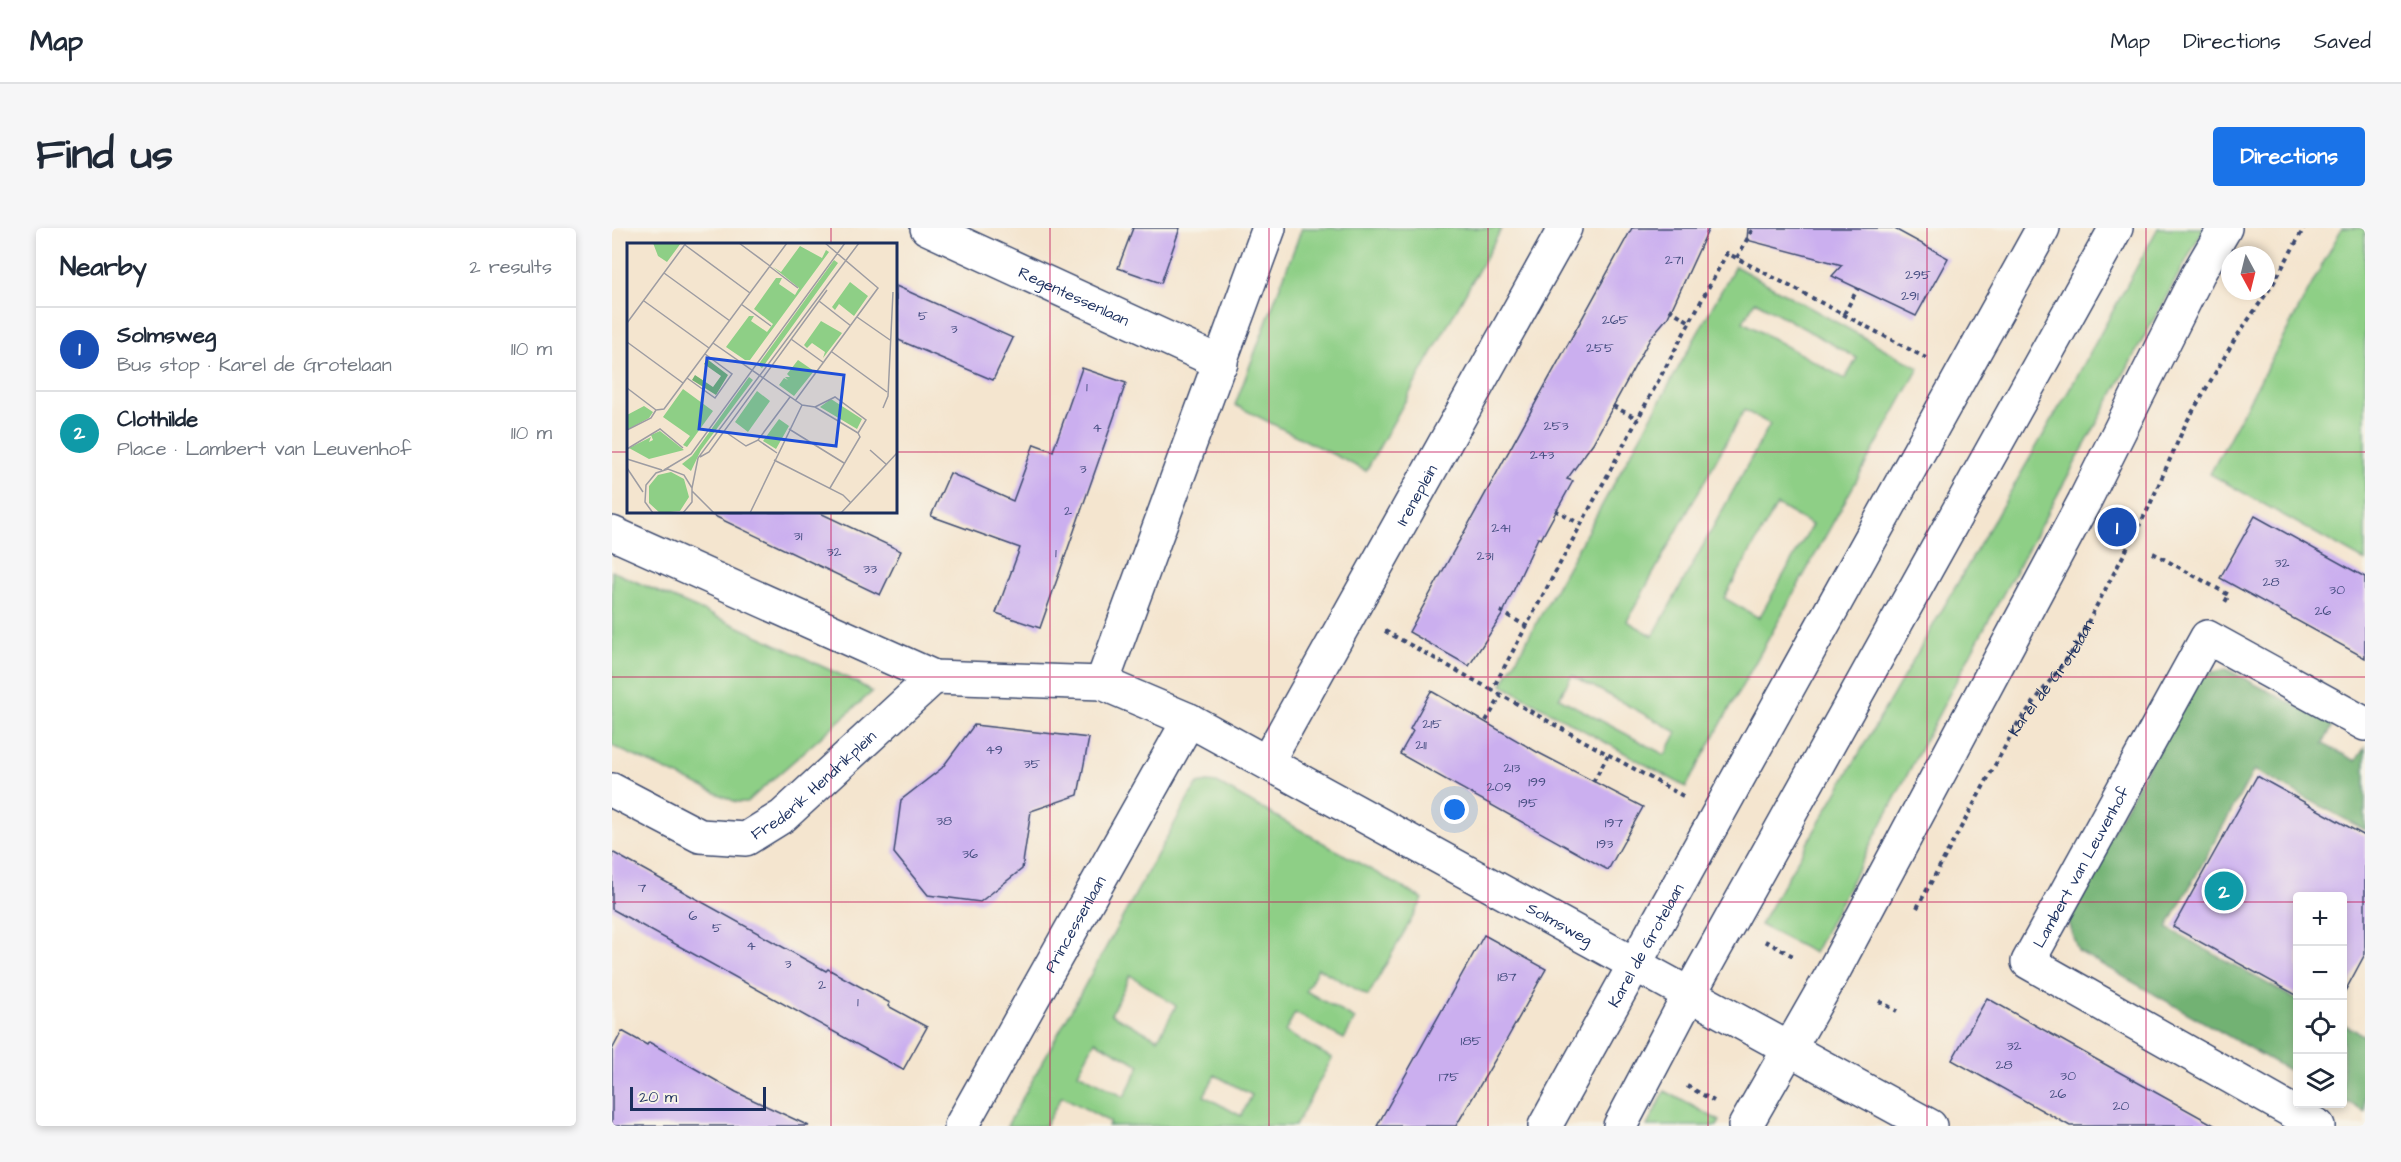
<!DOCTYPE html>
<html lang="en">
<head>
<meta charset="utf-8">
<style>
	body { margin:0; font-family:"Architects Daughter",sans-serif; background:#f6f6f7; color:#1f2937 }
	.controls { position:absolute; right:18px; bottom:18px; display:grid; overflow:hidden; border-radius:6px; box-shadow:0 3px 9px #0003 }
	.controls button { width:54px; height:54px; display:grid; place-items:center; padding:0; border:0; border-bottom:2px solid #e0e1e3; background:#fff; color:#1f2937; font:30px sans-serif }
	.compass { position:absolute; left:1609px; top:18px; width:54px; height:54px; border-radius:50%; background:#fff; box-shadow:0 3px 9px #0003; rotate:173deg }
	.scale { position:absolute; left:18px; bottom:15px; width:136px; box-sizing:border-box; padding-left:6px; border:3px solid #1b2f5e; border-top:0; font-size:16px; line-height:21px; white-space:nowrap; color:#1b2f5e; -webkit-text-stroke:4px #f7f3e8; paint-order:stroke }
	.you { position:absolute; left:843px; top:582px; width:21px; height:21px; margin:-15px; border:4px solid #fff; border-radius:50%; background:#1a73e8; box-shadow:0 0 0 9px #1a73e833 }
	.badge { display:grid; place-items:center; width:39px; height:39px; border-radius:50%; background:#1a73e8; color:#fff; font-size:20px; font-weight:700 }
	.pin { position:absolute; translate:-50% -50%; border:3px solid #fff; box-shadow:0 2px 6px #0006 }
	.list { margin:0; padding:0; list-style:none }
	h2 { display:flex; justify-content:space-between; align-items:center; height:78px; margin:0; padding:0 24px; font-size:26px }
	h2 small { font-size:20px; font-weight:400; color:#747a83 }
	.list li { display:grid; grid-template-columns:39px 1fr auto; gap:18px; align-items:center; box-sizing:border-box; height:84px; padding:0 24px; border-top:2px solid #e0e1e3 }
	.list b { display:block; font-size:22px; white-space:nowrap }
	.list p { margin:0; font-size:20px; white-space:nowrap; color:#747a83 }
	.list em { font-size:20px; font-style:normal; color:#747a83 }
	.icon { flex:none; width:33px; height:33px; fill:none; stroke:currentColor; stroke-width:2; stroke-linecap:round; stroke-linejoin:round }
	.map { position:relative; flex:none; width:1753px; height:898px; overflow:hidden; border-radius:6px }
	header { display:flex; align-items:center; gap:36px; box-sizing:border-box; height:84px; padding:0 30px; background:#fff; border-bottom:2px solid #e0e1e3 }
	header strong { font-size:28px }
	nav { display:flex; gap:33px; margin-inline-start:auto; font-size:21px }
	.intro { display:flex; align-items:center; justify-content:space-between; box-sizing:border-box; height:144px; padding:0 36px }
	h1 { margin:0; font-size:42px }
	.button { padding:15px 27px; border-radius:6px; background:#1a73e8; color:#fff; font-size:21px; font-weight:700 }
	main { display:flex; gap:36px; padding:0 36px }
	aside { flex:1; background:#fff; border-radius:6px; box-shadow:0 3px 9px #0003 }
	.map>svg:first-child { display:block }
	.green { fill:#8ecf86; stroke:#547f72; stroke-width:1.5; fill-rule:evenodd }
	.forest { fill:#72b273; stroke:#467068; stroke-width:1.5 }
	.building { fill:#cbafef }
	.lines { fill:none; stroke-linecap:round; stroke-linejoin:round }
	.minor-casing { stroke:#3c4a6f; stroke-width:36 }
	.secondary-casing { stroke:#3c4a6f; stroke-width:36 }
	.path { stroke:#3c4a6f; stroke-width:4; stroke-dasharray:4.5 4.5; stroke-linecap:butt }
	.minor { stroke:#fff; stroke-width:33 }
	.secondary { stroke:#fff; stroke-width:33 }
	.grid { fill:none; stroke:#c2185b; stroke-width:1.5; stroke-opacity:0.55 }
	.labels { text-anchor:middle; stroke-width:4.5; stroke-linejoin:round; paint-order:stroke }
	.number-label { font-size:14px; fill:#474f82 }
	.street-label { font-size:16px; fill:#1b2f5e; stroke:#f7f3e8 }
	.inset-road { fill:none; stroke:#9d9ca2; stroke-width:1.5 }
	.view { fill:#1d4ed8; fill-opacity:0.15; stroke:#1d4ed8; stroke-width:3 }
	.inset-edge { fill:none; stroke:#1b2f5e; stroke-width:3 }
</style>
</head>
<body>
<header>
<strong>Map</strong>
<nav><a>Map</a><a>Directions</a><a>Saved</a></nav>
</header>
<div class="intro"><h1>Find us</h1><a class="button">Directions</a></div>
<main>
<aside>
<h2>Nearby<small>2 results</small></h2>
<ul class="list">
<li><span class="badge" style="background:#1a4fb4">1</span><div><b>Solmsweg</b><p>Bus stop · Karel de Grotelaan</p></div><em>110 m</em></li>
<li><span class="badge" style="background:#0f9aa8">2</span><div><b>Clothilde</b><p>Place · Lambert van Leuvenhof</p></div><em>110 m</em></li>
</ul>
</aside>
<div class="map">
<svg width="1753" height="898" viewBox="0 0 1753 898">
	<rect width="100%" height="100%" fill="#f7f3e8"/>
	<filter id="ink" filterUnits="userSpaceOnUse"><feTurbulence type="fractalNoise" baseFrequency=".0167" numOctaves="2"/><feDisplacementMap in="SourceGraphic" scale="12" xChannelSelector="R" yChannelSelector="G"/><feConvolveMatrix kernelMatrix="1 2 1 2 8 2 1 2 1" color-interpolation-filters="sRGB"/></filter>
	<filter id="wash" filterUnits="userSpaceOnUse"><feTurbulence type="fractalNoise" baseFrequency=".008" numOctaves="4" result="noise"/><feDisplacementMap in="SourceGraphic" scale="24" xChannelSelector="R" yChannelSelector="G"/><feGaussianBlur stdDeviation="1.35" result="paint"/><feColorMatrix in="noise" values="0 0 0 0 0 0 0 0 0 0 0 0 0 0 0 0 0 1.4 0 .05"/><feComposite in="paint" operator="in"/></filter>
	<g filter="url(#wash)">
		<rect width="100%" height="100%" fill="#f4e5cf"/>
		<path class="green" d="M690 0H890L754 243 623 177Z
			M1546 0H1592L1362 419 1202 725 1148 697 1467 145Z
			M1730 0H1753V333L1598 246Z
			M1123 38 1307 140 1074 559 890 457ZM1143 73 1245 130 1233 151 1131 94ZM1132 182 1158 196 1041 408 1015 393ZM1165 277 1200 297 1147 390 1112 370ZM960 447 1065 504 1053 527 947 470Z
			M0 343C66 373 134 400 199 433 220 444 241 450 260 464L135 574H124L0 518Z
			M595 554 605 555 811 671 756 768 706 740 694 763 743 791 732 811 683 785 673 804 720 830 683 898H496L498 894 450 868 433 898H395L580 564 586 556ZM518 747 564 778 546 811 499 786ZM483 813 528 837 512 869 466 845ZM603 847 640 867 629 888 592 868Z
			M1053 863 1108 893 1105 898H1035Z"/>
		<path class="forest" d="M1614 441 1721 497 1711 516 1744 533 1753 519V602L1642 542 1555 700 1685 772V847L1466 723 1454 689 1585 448Z
			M1731 796 1753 808V884L1731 872Z"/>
		<g id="blocks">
			<path class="building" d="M521 0H568L549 55 506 40Z
				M1020 0H1097L1056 89 1039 109 981 215 955 251 961 253 929 311 926 310 890 387 857 438 797 404Z
				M1136 0H1281L1336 30 1304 88 1220 48 1230 37 1135 12Z
				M284 58 401 110 381 152 284 111Z
				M470 140 514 155 428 400 384 385 408 320 319 288 338 245 401 273 422 216 441 223Z
				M94 284H206L289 323 268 367Z
				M1643 288 1753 349V430L1608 350Z
				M819 463 925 524 1031 579 996 642 788 526 801 503 798 501Z
				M362 497 477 510 466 567 419 583 410 641 368 674 316 667 282 625 289 572 330 540Z
				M1645 548 1753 608V726L1731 767V669H1686V768L1561 699Z
				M0 624 214 743 216 741 278 775 276 778 315 799 291 842 0 681Z
				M872 707 934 741 890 820 844 898H765Z
				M1375 770 1480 829 1604 898H1458L1340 832Z
				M10 803 35 817 37 814 124 864 197 898H0V822Z"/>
		</g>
	</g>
	<g filter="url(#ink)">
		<use href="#blocks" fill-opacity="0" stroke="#3c4a6f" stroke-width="1.5"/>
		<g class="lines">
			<defs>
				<g id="minor">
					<path id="s2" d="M315 0 609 135"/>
					<path id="s3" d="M657 0 490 455 577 492 1318 898"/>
					<path d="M0 305 322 449 490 455"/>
					<path id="s4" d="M655 534 953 0"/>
					<path id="s5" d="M0 562 88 608 134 611 171 588 322 449"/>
					<path id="s6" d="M349 898 577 492"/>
					<path id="s7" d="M933 898 1431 0"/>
					<path id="s8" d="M1706 898 1416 734 1595 409 1753 496"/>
				</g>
				<path id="secondary" d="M1008 898 1077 767 1504 0
					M1133 898 1219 748 1472 274 1586 46 1613 0"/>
			</defs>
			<use href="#minor" class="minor-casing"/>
			<use href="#secondary" class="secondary-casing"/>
			<g class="path">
				<path d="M1125 30 1140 2"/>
				<path d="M1057 81 1078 94"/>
				<path d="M1232 86 1246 60"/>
				<path d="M1001 178 1026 191"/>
				<path d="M943 282 970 297"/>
				<path d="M1541 325 1617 367 1613 374"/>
				<path d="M888 383 916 399"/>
				<path d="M773 403 880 462"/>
				<path d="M874 493 889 468"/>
				<path d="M981 554 996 527"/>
				<path d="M1071 568 880 462 1115 25 1314 130"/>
				<path id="s1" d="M1305 680 1406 495 1460 424 1536 281 1574 195 1623 111 1661 56 1692 0"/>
				<path d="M1153 713 1183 729"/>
				<path d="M1267 773 1285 783"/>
				<path d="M1075 858 1102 873"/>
			</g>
			<use href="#minor" class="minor"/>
			<use href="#secondary" class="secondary"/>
		</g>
	</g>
	<path class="grid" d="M219 0V16M438 0V898M657 0V898M876 0V898M1096 0V898M1315 0V898M1534 0V898M0 224H16M284 224H1753M219 284V898M0 449H1753M0 674H1686M1730 674H1753"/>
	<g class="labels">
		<g class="number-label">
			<text x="1062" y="36">271</text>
			<text x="1306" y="51">295</text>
			<text x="1298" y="72">291</text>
			<text x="311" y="92">5</text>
			<text x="1003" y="96">265</text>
			<text x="342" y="105">3</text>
			<text x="988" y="124">255</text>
			<text x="475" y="163">1</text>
			<text x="944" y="202">253</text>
			<text x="485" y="204">4</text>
			<text x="930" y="231">243</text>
			<text x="471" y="245">3</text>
			<text x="456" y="287">2</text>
			<text x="889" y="304">241</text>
			<text x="186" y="312">31</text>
			<text x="222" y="328">32</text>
			<text x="444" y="329">1</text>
			<text x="873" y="332">231</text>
			<text x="1670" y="339">32</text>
			<text x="258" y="345">33</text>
			<text x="1659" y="358">28</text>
			<text x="1725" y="366">30</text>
			<text x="1711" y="387">26</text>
			<text x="820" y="500">215</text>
			<text x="809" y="521">211</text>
			<text x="382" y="526">49</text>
			<text x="420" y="540">35</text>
			<text x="900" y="544">213</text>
			<text x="925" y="558">199</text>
			<text x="887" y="563">209</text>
			<text x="916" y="579">195</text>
			<text x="332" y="597">38</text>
			<text x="1002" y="599">197</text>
			<text x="993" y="620">193</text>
			<text x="358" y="630">36</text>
			<text x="30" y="664">7</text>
			<text x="81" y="692">6</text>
			<text x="105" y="704">5</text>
			<text x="139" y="722">4</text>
			<text x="176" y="740">3</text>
			<text x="895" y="753">187</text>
			<text x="210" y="761">2</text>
			<text x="246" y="778">1</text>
			<text x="859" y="817">185</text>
			<text x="1402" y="822">32</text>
			<text x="1392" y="841">28</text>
			<text x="1456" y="852">30</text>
			<text x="837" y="853">175</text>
			<text x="1446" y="870">26</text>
			<text x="1509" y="882">20</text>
		</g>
		<g class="street-label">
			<text dy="6" stroke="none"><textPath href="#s2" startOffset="162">Regentessenlaan</textPath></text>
			<text dy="6" stroke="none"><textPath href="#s4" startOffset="306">Ireneplein</textPath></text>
			<text dy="6" stroke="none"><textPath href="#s1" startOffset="267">Karel de Grotelaan</textPath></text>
			<text dy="6" stroke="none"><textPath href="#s5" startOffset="232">Frederik Hendrikplein</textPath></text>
			<text dy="6" stroke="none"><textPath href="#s8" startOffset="442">Lambert van Leuvenhof</textPath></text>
			<text dy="6" stroke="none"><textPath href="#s6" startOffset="232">Princessenlaan</textPath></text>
			<text dy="6" stroke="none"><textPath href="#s3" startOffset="1002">Solmsweg</textPath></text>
			<text dy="6" stroke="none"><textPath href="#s7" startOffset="207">Karel de Grotelaan</textPath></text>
		</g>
	</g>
	<g transform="translate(15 15)">
		<rect width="270" height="270" fill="#f4e5cf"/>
		<path d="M26 0H54L40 19 31 13ZM173 3 195 15 199 7 202 9 123 117H118L99 104 122 73H127L124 78 140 89 146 81 127 66 149 35H155L152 41 168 52 172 45 146 24 154 29ZM207 17 211 20 135 125 131 122ZM223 39 241 53 227 73 212 61 208 67 205 64ZM194 78 215 90 196 115 198 109 185 100 180 105 177 102ZM171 117 187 128 167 153 152 142 157 135 161 137 158 134H163L160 131ZM122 134 126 137 74 207 64 228 55 221 65 213ZM56 146 86 168 60 204 56 202 63 193 36 174ZM130 148 143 158 121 189 108 179ZM204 156 235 176 230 186 193 164ZM17 163 26 169 22 175 0 187V172ZM152 176 162 183 149 206 136 198ZM33 188 57 207 22 216 2 205 24 194 22 199 26 197 24 192ZM44 229 57 236 62 254 53 268 33 270 22 260V243L31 232Z" fill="#8ecf86"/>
		<path d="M80 116 101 132 89 152 65 137 68 132 86 144 94 133 77 121Z" fill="#72b273"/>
		<path class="inset-road" d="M112 0 143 23M58 2 123 50M142 23 171 45M37 30 103 78M17 58 82 105M192 58 224 83M114 61 144 83M230 74 263 97M0 80 59 0M164 96 197 120M0 99 56 140M86 100 175 162 123 270M205 109 260 149M60 135 88 155 105 131 78 111M0 145 29 167M168 158 251 45 198 0M175 162 188 164 231 190M188 164 208 154 239 177 231 190M256 165 261 153 266 49M29 167 37 166 160 0M162 186 217 220M0 187 24 175 29 167M97 188 119 203 131 197 150 210M131 197 163 154M0 206 33 186 56 205M243 207 260 222M73 214 82 209 200 47M0 216 35 227M147 217 216 252 224 260M0 225 16 249M37 227 64 211 218 0M65 245 71 215 232 0M203 245 233 194 231 190M65 248 87 270M26 270 18 259 19 242 29 230 41 226 57 232 65 245V259L56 270M214 270 270 210"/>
		<path class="view" d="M80 115 217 132 209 203 72 186Z"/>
		<rect width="270" height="270" class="inset-edge"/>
	</g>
</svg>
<div class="controls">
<button>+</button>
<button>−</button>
<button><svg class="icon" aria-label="locate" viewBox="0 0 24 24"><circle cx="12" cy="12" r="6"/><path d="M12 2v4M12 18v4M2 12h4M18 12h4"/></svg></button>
<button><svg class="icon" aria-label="layers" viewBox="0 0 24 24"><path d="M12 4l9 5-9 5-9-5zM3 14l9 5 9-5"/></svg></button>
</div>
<svg class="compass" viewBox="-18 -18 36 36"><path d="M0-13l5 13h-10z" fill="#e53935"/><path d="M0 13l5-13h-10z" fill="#747a83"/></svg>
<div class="scale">20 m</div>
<div class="you"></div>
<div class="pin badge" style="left:1505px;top:299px;background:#1a4fb4">1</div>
<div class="pin badge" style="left:1612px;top:663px;background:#0f9aa8">2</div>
</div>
</main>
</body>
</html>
